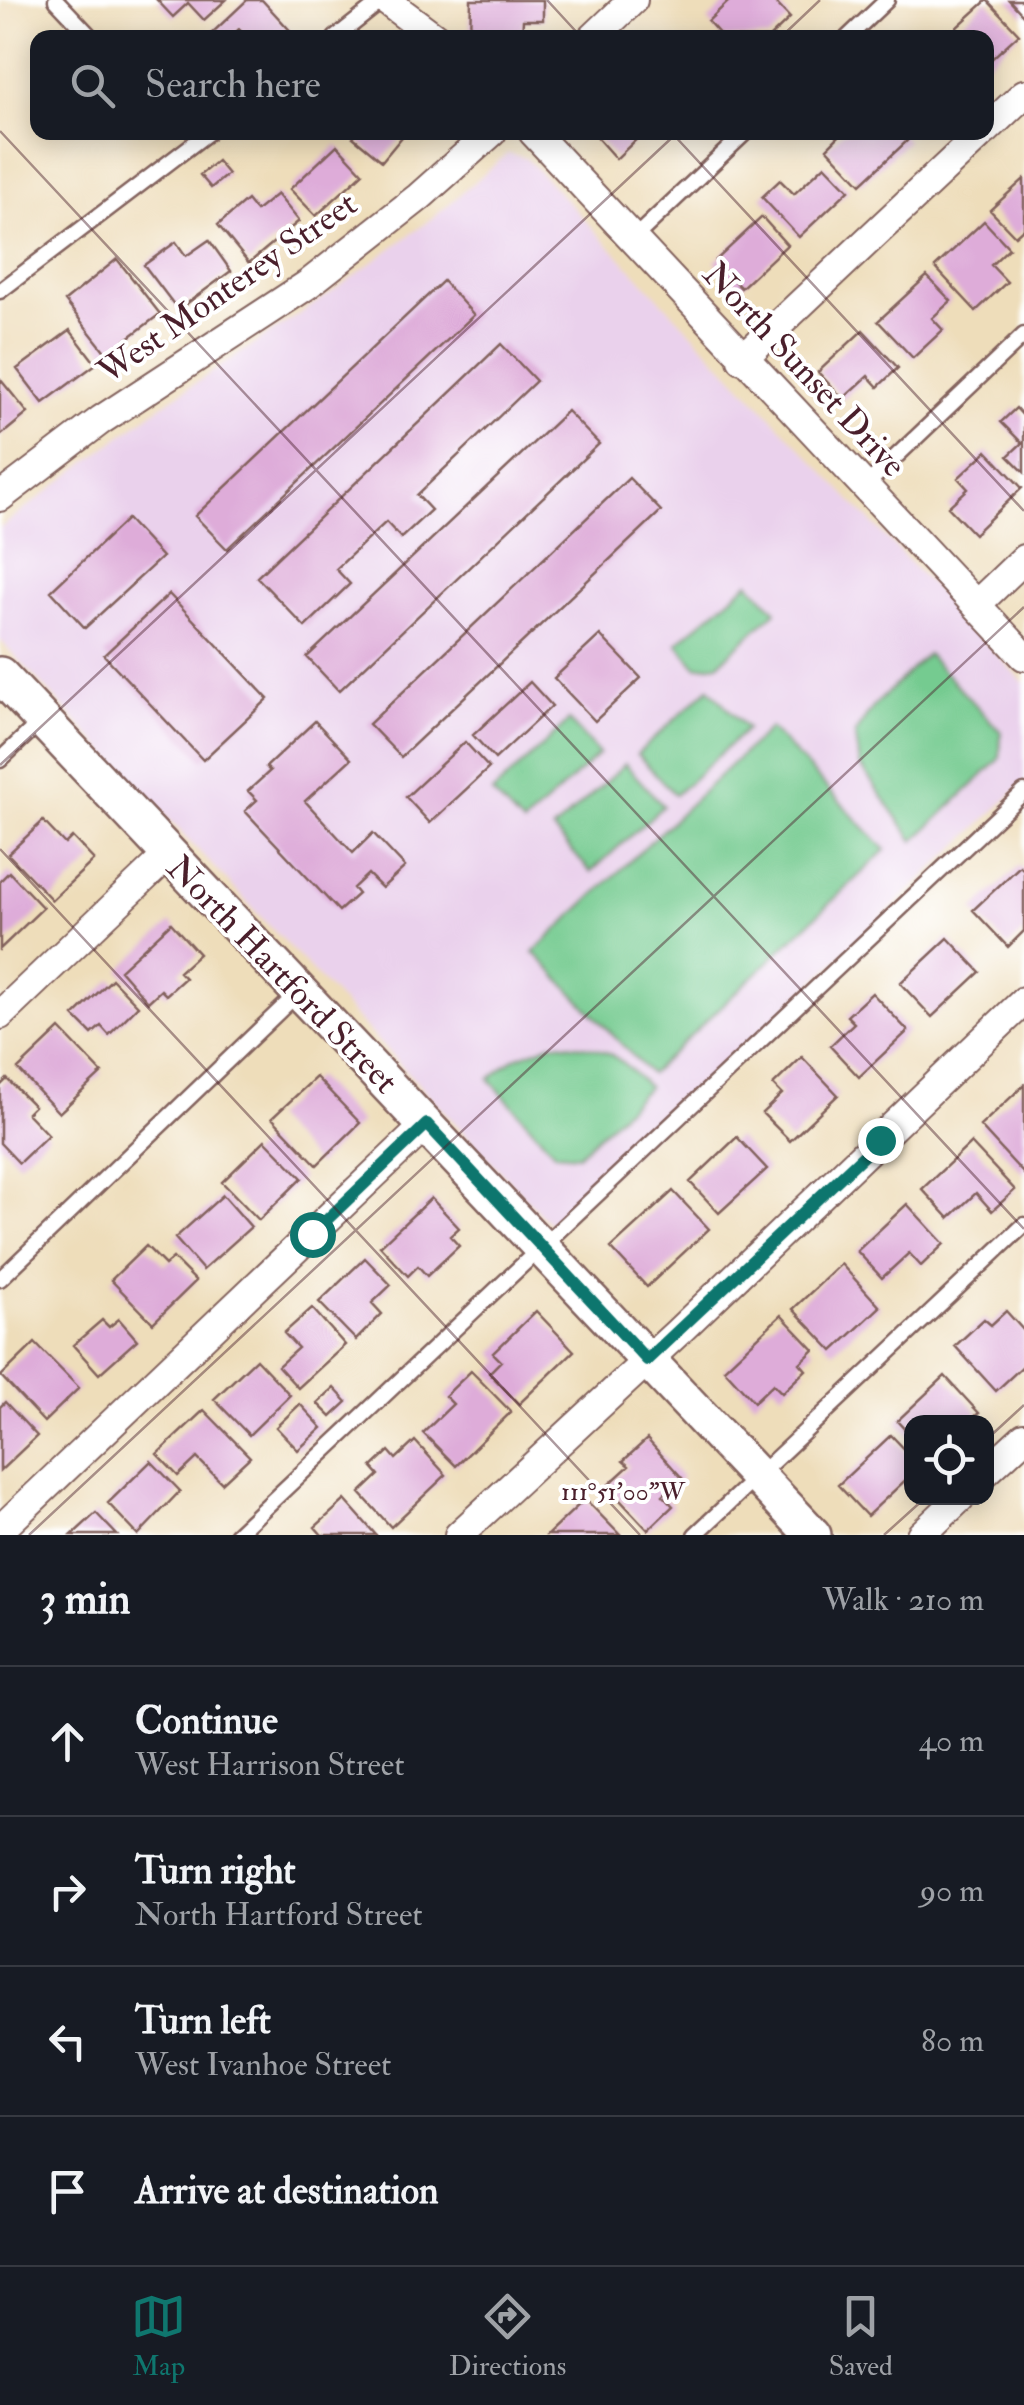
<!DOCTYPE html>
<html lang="en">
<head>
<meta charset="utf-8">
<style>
	body { margin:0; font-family:"IM FELL Double Pica",serif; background:#20242c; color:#f1f3f6 }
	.controls { position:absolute; right:30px; bottom:30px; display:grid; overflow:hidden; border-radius:20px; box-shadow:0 5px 25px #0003 }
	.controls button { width:90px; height:90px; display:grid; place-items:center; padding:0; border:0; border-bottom:2px solid #363941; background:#171b24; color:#f1f3f6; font:50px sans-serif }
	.stop { position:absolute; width:30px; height:30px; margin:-22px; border:8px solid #0f766e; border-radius:50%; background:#fff }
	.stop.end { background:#0f766e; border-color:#fff; box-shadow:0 2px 10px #0008 }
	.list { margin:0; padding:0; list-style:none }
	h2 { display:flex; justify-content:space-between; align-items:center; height:130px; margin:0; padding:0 40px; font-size:42px }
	h2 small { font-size:32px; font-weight:400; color:#9ea1a6 }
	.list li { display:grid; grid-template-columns:65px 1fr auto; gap:30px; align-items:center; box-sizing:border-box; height:150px; padding:0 40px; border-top:2px solid #363941 }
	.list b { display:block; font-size:38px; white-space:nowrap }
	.list p { margin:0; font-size:32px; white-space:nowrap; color:#9ea1a6 }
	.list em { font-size:32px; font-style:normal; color:#9ea1a6 }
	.icon { flex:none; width:55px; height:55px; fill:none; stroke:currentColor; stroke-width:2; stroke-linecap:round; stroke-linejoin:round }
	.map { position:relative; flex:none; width:1024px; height:1535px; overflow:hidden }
	.search { position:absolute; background:#171b24; box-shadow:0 5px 25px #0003; left:30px; right:30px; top:30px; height:110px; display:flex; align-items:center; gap:25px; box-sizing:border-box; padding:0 35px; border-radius:20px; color:#9ea1a6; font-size:38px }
	.sheet { height:730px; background:#171b24 }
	nav { display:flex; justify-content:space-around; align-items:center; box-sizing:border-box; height:140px; border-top:2px solid #363941; background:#171b24; font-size:28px; color:#9ea1a6 }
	nav a { display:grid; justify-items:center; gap:5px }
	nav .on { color:#0f766e }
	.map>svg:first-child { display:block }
	.built { fill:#ead1ec }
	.green { fill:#74cb90; stroke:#5f755e; stroke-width:2.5 }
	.building { fill:#deacd9 }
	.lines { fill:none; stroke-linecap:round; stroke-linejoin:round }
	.service-casing { stroke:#83625d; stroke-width:19 }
	.minor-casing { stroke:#83625d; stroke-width:32 }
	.tertiary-casing { stroke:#83625d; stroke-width:40 }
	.service { stroke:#fff; stroke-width:14 }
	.minor { stroke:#fff; stroke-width:28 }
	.tertiary { stroke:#fff; stroke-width:35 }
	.route { stroke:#0f766e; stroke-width:12 }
	.ticks { fill:none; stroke:#4a1f2b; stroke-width:2.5; stroke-opacity:0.45 }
	.labels { text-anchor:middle; stroke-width:8; stroke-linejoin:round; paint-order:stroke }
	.street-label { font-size:35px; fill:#4a1f2b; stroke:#fff }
	.ticks-label { font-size:25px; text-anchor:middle; fill:#4a1f2b; stroke:#fff; stroke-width:8; stroke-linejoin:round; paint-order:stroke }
</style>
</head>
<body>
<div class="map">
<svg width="1024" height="1535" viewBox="0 0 1024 1535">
	<rect width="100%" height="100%" fill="#fff"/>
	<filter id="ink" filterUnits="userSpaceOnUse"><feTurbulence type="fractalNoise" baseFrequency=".01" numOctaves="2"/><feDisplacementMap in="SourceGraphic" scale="20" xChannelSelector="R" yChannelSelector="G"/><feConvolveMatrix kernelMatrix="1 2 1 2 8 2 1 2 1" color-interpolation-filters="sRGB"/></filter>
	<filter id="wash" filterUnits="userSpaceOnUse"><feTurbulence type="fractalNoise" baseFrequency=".0048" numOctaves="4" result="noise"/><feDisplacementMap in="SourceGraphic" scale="40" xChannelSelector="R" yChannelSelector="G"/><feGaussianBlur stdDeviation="2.25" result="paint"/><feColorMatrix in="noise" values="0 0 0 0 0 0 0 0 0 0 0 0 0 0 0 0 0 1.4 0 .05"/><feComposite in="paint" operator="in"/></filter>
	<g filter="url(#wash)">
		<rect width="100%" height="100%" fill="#eeddba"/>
		<path class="built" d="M508 153 526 158 1024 683V783L554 1228 0 640V528L158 408 328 295 433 218Z"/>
		<path class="green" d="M749 582 776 611 718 664 697 667 677 643Z
			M927 654 1001 732 1000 759 914 841 860 765 855 733 874 706Z
			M709 688 747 729 675 795 637 754Z
			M569 721 599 754 523 825 492 793Z
			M770 728 886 850 650 1074 534 952Z
			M625 764 663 806 591 872 553 830Z
			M554 1043C606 1047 612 1050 648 1087L578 1155 555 1153 489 1079 515 1058Z"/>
		<g id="blocks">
			<path class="building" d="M157 0H226L204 20 188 3 173 17Z
				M247 0H262L297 38H247L239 29 230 38H217L212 33Z
				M471 0H543V20H523L522 38 470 37Z
				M730 0H773L790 18 769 38H723L708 21Z
				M987 0 1019 34 986 64V38H965L956 28Z
				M1009 0H1024V16Z
				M357 132H406L382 161 353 137Z
				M592 132H644L616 159Z
				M843 132H899L907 141 861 184 827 148Z
				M337 145 363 173 316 216 290 189Z
				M217 161 228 174 211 188 200 175Z
				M825 165 849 190 799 237 762 197 780 180 794 194Z
				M1024 179V228L1015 236 990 210Z
				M277 194 299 221 249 263 218 225 247 200 256 211Z
				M762 217 787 245 741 288 715 261Z
				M984 221 1009 248 991 265 1007 282 976 311 935 267Z
				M209 240 231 271 178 310 144 265 176 242 186 256Z
				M117 259 160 314 107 354 65 301Z
				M927 276 951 301 932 318 943 330 913 358 878 321Z
				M443 281 474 315 227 549 195 516Z
				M70 330 96 364 43 403 17 369Z
				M863 330 898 368 878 387 868 376 843 399 818 372Z
				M501 344 536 381 417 495 431 510 401 538 386 522 336 569 350 584 305 627 257 577Z
				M0 379 28 413 0 436Z
				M1016 408 1024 417V472L1008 456 1022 443 1001 422Z
				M567 411 599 444 339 691 307 657Z
				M987 451 1022 488 974 534 948 507 968 489 958 478Z
				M629 478 661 511 401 757 369 724Z
				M127 519 162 557 85 628 51 591Z
				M169 594 268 699 203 760 104 655Z
				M600 635 641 678 595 721 554 678Z
				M530 682 552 706 495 759 473 735Z
				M315 721 351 759 305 801 353 853 373 833 405 867 382 888 368 874 353 888 358 894 339 911 245 811 257 800 248 791 270 771 266 767Z
				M465 742 489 768 430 823 406 797Z
				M43 821 65 844 72 837 94 860 52 900 8 854Z
				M1020 866 1024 870V931L1008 947 973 910Z
				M9 872 43 908 0 949V881Z
				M171 923 199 954 179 972 185 978 166 995 161 990 148 1002 120 970Z
				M948 938 980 972 932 1017 900 983Z
				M112 979 138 1006 109 1035 101 1026 92 1034 74 1016Z
				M872 993 908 1031 859 1077 830 1046 854 1023 847 1016Z
				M60 1029 102 1073 59 1113 18 1069Z
				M802 1057 838 1095 790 1141 762 1113 782 1094 773 1085Z
				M316 1077 360 1123 317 1165 272 1118Z
				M7 1079 34 1106 27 1113 48 1135 19 1163 0 1143V1086Z
				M1024 1085V1174L980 1126Z
				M737 1137 767 1169 719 1213 690 1182Z
				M265 1140 302 1178 259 1220 222 1182Z
				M971 1143 1015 1190 992 1211 976 1193 949 1218 922 1189Z
				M673 1191 709 1229 647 1287 611 1248Z
				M223 1195 251 1227 203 1270 175 1238Z
				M431 1198 459 1228 450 1236 459 1246 427 1276 418 1266 408 1276 380 1246Z
				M907 1204 944 1244 921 1266 909 1253 882 1278 857 1251Z
				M146 1246 165 1265 173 1258 196 1281 153 1323 111 1280Z
				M365 1258 391 1285 372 1303 382 1314 356 1340 319 1302Z
				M841 1264 880 1307 833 1351 793 1309Z
				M312 1308 345 1345 298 1388 278 1366 298 1348 284 1333Z
				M536 1311 574 1351 519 1404 489 1373 501 1361 493 1353Z
				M1006 1311 1024 1331V1365L996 1391 955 1346 984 1319 991 1325Z
				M781 1315 814 1350 800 1363 806 1370 782 1393 773 1384 754 1402 724 1369Z
				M119 1319 137 1340 99 1374 73 1345 102 1320 109 1327Z
				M35 1343 79 1388 44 1422 1 1376Z
				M256 1359 290 1395 249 1435 214 1399Z
				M471 1371 511 1412 456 1466 423 1433 453 1404 445 1396Z
				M945 1376 979 1413 968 1422H912V1437L897 1421Z
				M334 1388 347 1402 331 1417 317 1403Z
				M5 1402 37 1436 0 1471V1407Z
				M300 1404 322 1428 298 1450 276 1427Z
				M204 1410 250 1457 222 1483 197 1458 178 1476 157 1454Z
				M891 1435 912 1457V1474L867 1516 838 1485Z
				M647 1439 682 1478 663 1495 673 1506 648 1530 607 1486 629 1466 623 1461Z
				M415 1441 446 1475 391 1527 360 1493 379 1475 372 1467 389 1451 396 1459Z
				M151 1461 180 1491 138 1535 108 1503Z
				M585 1499 620 1535H547Z
				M345 1500 376 1535H322L315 1527Z
				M96 1513 117 1535H72Z"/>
		</g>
	</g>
	<g filter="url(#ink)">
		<use href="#blocks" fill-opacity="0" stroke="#83625d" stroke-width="2.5"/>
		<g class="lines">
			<defs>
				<path id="service" d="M56 0 92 38
					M335 38 383 0
					M847 38 887 0
					M632 240 746 132
					M0 291 209 132
					M864 487 1024 335
					M0 760 41 721
					M0 1279 299 992
					M236 1535 1024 792
					M695 1535 1024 1225"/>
				<path id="minor" d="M385 0 436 38
					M593 38 633 0
					M986 130 1024 94
					M533 132 1024 656
					M742 359 983 132
					M0 497 101 420 307 285 419 197 492 132
					M976 605 1024 559
					M0 1015 168 855
					M986 1472 1024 1437
					M0 1530 427 1124
					M459 1535 677 1333 1024 1001
					M921 1535 960 1498"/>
				<path id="tertiary" d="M0 675 813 1535"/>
			</defs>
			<use href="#service" class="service-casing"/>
			<use href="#minor" class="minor-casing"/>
			<use href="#tertiary" class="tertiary-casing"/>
			<use href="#service" class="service"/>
			<use href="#minor" class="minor"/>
			<use href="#tertiary" class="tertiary"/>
		</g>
	</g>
	<g class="lines" filter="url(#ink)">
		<path class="route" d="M312 1234 427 1124 647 1360 880 1140"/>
	</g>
	<path class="ticks" d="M547 0 582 38M780 38 820 0M0 131 1024 1229M671 132 1024 511M0 765 678 132M0 849 640 1535M986 1440 1024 1405M29 1535 1024 607M884 1535 925 1498"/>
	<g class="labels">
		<g class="street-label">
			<text transform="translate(227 287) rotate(-35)" y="12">West Monterey Street</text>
			<text transform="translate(805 369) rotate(47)" y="12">North Sunset Drive</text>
			<text transform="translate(283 974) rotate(46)" y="12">North Hartford Street</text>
		</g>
	</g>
	<g class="ticks-label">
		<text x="623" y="1500">111°51'00"W</text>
	</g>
</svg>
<div class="controls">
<button><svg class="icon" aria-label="locate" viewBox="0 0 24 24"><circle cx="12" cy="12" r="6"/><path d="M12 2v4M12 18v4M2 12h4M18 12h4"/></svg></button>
</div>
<div class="stop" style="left:312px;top:1234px"></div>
<div class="stop end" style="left:880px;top:1140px"></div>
<div class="search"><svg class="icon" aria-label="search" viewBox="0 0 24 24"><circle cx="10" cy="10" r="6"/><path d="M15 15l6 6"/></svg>Search here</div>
</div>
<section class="sheet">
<h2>3 min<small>Walk · 210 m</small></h2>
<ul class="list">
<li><svg class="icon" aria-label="ahead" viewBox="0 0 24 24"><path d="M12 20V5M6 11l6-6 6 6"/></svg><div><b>Continue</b><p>West Harrison Street</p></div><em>40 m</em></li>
<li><svg class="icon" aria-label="right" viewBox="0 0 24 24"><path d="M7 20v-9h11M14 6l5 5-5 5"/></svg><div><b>Turn right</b><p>North Hartford Street</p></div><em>90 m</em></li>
<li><svg class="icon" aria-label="left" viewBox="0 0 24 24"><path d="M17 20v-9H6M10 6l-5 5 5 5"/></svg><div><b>Turn left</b><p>West Ivanhoe Street</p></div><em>80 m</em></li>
<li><svg class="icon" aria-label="arrive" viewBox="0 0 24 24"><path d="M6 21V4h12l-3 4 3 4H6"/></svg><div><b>Arrive at destination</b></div></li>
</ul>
</section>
<nav>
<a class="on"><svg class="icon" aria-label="map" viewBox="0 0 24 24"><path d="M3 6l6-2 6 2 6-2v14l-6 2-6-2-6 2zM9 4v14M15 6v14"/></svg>Map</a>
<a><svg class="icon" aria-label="directions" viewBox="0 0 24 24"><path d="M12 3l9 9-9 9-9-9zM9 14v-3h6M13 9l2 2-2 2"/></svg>Directions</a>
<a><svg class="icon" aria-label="saved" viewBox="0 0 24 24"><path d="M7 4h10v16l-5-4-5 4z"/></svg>Saved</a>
</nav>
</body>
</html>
